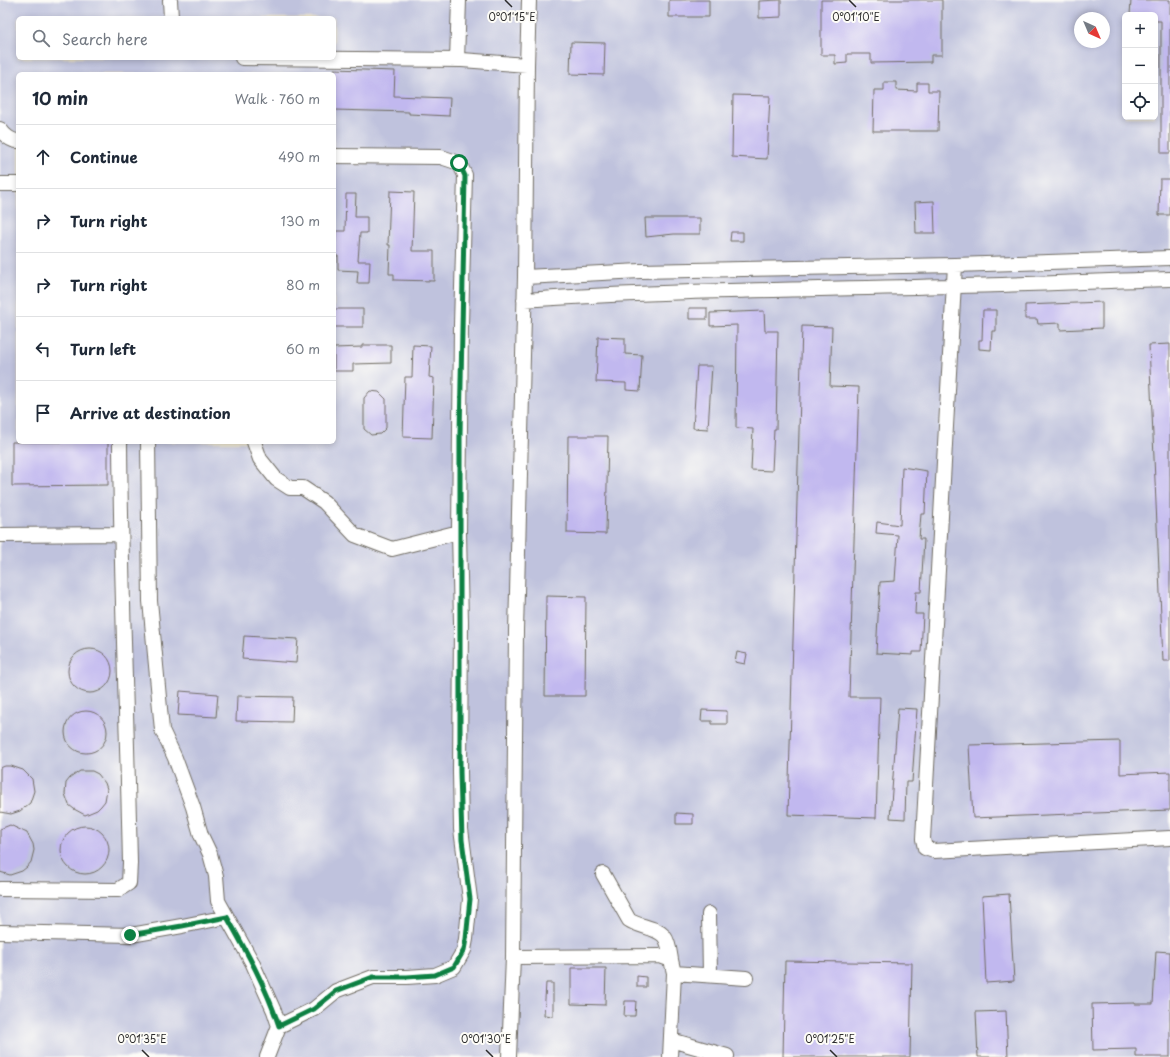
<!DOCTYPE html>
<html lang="en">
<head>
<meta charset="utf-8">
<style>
	body { margin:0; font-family:"Playpen Sans",sans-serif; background:#f2f2f3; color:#1f2937 }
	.controls { position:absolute; right:12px; top:12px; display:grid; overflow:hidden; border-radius:6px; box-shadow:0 2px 6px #0003 }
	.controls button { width:36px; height:36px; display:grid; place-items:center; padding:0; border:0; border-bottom:1px solid #e0e1e3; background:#fff; color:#1f2937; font:20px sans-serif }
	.compass { position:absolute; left:1074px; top:12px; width:36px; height:36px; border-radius:50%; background:#fff; box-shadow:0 2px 6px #0003; rotate:136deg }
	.stop { position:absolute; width:12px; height:12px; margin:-9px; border:3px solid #0b8043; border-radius:50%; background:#fff }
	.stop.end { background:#0b8043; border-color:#fff; box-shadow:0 1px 4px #0008 }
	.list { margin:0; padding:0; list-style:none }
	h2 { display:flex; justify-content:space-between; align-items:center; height:52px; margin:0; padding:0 16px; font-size:17px }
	h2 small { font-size:13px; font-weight:400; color:#747a83 }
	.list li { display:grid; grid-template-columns:26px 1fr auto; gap:12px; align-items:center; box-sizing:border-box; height:64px; padding:0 16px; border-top:1px solid #e0e1e3 }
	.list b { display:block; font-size:15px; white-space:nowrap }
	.list em { font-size:13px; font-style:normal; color:#747a83 }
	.icon { flex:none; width:22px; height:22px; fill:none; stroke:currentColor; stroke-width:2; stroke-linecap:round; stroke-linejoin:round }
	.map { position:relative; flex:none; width:1170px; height:1057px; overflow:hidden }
	.search { position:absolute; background:#fff; box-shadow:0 2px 6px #0003; left:16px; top:16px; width:320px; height:44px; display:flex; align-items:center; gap:10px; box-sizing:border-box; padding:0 14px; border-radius:6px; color:#747a83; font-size:15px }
	.panel { position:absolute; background:#fff; box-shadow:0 2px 6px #0003; left:16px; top:72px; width:320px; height:372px; border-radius:6px }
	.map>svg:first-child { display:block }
	.industrial { fill:#bfc2dd; fill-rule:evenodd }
	.building { fill:#c1b8ef }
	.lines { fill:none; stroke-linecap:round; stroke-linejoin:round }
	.minor-casing { stroke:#706c63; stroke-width:16 }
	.minor { stroke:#fff; stroke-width:14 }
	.route { stroke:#0b8043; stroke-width:5 }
	.ticks { fill:none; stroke:#2b2b2b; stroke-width:1.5 }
	.ticks-label { font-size:10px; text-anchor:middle; fill:#2b2b2b; stroke:#fdfcf7; stroke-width:4; stroke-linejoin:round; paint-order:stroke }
</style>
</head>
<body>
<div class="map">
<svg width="1170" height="1057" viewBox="0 0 1170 1057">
	<rect width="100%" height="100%" fill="#fdfcf7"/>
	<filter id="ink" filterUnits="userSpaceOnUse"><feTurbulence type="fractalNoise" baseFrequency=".025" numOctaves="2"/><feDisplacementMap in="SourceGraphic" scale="8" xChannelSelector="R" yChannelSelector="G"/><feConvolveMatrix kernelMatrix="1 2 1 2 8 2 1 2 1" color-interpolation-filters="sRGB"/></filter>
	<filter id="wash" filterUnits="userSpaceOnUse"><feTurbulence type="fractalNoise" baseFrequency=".012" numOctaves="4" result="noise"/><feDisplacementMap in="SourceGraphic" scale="16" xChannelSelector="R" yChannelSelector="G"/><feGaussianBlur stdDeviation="0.9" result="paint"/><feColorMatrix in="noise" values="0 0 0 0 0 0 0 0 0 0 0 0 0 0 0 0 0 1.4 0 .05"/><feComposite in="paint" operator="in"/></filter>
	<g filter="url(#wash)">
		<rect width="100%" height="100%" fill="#efe6ca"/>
		<path class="industrial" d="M0 0H1170V1057H0ZM1125 15H1155V117H1125ZM18 18H334V58H18ZM1080 18H1104V42H1080ZM18 74H334V442H18Z"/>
		<g id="blocks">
			<path class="building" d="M669 0H709V17H669Z
				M781 0V17L759 18V1Z
				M821 0H942V55H931V62L871 63V54H847V63L835 64V55H821Z
				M1131 0H1170V153H1161V21H1155V15H1130Z
				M571 42 605 43 604 75 570 74Z
				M334 69 395 71 394 96 450 98 449 116 409 114V112L334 110Z
				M884 82H896V90L917 91V83H928V91H939L938 131H873L874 90H884Z
				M733 95 770 96 767 159 732 157Z
				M1160 179H1170V215H1159Z
				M390 191 414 192 412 251H434V281L394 280V274H389L390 245H388Z
				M346 194H356L355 217H367V233H360L358 261H370L369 283H357L358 271 338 270V256H335L336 231H345Z
				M934 201 935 233H916L915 202Z
				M645 218H700V234H674L646 237Z
				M731 232H743V241H730Z
				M1102 302V328L1060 330V323L1038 324 1037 319H1025V305Z
				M689 308H707V319H689Z
				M334 309H363V327H334Z
				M983 310H996V331H992L991 350 979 349V340H982Z
				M764 311 765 331H778L776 429H774L772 471 751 470 753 429 736 428 737 325 710 326V313Z
				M802 326 832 327 830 386 859 387 849 697H880L876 818 788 815Z
				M598 337 625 338V354L642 355 640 391 626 390V383L596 382Z
				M1170 344V661H1163L1149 345Z
				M362 345H391V363L353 364V371H334V348L362 347Z
				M413 345 431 346 429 377 434 378 432 438 403 437 405 377H412Z
				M697 366H712L708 429 693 428Z
				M370 391 379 392 386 399V428L380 434 371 435 364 429V398Z
				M568 436H608L606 534 567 533Z
				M12 442H108V485L12 486Z
				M902 467 927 471 925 514H921L919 539H924L921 592H916L915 614H923L921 652H913V655L876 653 880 582 895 581 898 535 876 533 877 522 900 525Z
				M546 596 586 597 585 696H545Z
				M244 636 298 639 296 663 242 659Z
				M68 671a22 22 0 1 1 44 0a22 22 0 1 1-44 0Z
				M737 652 747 654 745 664 735 662Z
				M180 691 218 694 216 717 178 715Z
				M237 696 293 697 292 722 236 721Z
				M898 708 917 709 912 782H906L905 819 890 818Z
				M702 710 727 711V724H712V721H701Z
				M65 732a21 21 0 1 1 42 0a21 21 0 1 1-42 0Z
				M1120 741V774L1170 772V810L973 818 969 745Z
				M5 766H11L23 770 32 779 34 791 30 803 20 811 11 814 0 812V768Z
				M80 771H92L98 774 105 783 107 789 105 801 101 806 97 810 85 815 74 809 69 805 65 794 66 783 70 778Z
				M676 813 693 814V824H676Z
				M10 825 27 833 33 844 34 850 31 862 27 867 22 871 10 875 0 872V829Z
				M61 850a24 24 0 1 1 48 0a24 24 0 1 1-48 0Z
				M1009 894 1014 981 986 983 982 896Z
				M1156 951 1170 952V1057H1136V1049L1093 1050 1092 1004 1135 1003V1004H1153Z
				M785 961 912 963 910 1057H783Z
				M571 968H606L605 1005 571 1004Z
				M637 976 646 977V987H637Z
				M546 983H553V1016L544 1015Z
				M625 1001H636L635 1016H624Z
				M1006 1011 1008 1057H978L976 1012Z"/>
		</g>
	</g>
	<g filter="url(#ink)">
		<use href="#blocks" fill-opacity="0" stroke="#706c63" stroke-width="1"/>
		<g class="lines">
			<defs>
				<path id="minor" d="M170 0 171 18
					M242 58 462 60 527 65
					M457 60 459 0
					M0 129C4 135 11 141 18 141
					M0 184H18
					M955 265 923 839 925 848 934 851 1170 838
					M525 277 640 271 955 265 1170 258
					M524 300C666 290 809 290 952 286 1025 285 1097 281 1170 279
					M148 442 150 601 162 730 175 758 193 807 201 835 210 854 216 876 218 901 252 962 274 1011 279 1026 267 1057
					M254 442 260 459 276 479 290 488H303L324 502 355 535 392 549 459 532
					M0 535 121 534
					M603 874 629 920C639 927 656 927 664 936 669 942 670 953 671 960
					M0 889 118 890 129 883 130 863C127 723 121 582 120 442
					M709 914 710 975
					M0 932 131 935 182 926 227 917
					M513 957 660 956 671 960 674 973 670 1057
					M674 973 746 978
					M279 1026 314 1009 336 991 373 977H407L435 975 454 967 464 950 466 939 470 899 461 829 460 772 461 622 459 532 461 325 465 175 459 163 441 157 334 156
					M671 1040 727 1056
					M509 1057 513 957 516 631 525 277 527 65 529 0"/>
			</defs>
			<use href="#minor" class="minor-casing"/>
			<use href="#minor" class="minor"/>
		</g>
	</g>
	<g class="lines" filter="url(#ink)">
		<path class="route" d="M130 935 182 926 227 917C247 952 266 987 279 1026L314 1009 336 991 373 977H407L435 975 454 967 464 950 466 939 470 899 462 840 460 772V433L465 176 459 163"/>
	</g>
	<path class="ticks" d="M505 0 512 7M849 0 856 7M142 1050 149 1057M486 1050 493 1057M830 1050 837 1057"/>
	<g class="ticks-label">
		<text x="512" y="21">0°01'15"E</text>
		<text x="856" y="21">0°01'10"E</text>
		<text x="142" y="1043">0°01'35"E</text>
		<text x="486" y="1043">0°01'30"E</text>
		<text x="830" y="1043">0°01'25"E</text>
	</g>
</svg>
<div class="controls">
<button>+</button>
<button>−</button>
<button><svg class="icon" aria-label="locate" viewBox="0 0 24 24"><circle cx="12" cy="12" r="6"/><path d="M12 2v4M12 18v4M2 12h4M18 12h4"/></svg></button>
</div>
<svg class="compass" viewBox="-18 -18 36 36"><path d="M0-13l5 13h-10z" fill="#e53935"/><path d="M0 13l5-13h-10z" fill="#747a83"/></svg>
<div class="stop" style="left:459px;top:163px"></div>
<div class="stop end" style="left:130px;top:935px"></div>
<div class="search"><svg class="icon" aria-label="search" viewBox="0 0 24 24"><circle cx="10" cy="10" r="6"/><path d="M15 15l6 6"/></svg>Search here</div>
<section class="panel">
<h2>10 min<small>Walk · 760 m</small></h2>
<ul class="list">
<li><svg class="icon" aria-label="ahead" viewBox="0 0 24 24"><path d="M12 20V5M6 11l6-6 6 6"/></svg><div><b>Continue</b></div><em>490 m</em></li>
<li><svg class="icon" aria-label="right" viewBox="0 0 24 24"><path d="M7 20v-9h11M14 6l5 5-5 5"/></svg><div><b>Turn right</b></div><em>130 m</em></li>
<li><svg class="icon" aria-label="right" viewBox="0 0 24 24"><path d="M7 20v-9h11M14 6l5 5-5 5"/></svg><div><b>Turn right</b></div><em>80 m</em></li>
<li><svg class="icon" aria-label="left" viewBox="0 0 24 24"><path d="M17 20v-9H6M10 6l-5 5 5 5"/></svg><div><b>Turn left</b></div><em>60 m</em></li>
<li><svg class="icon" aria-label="arrive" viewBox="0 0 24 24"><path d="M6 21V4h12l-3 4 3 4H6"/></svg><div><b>Arrive at destination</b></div></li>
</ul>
</section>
</div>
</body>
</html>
